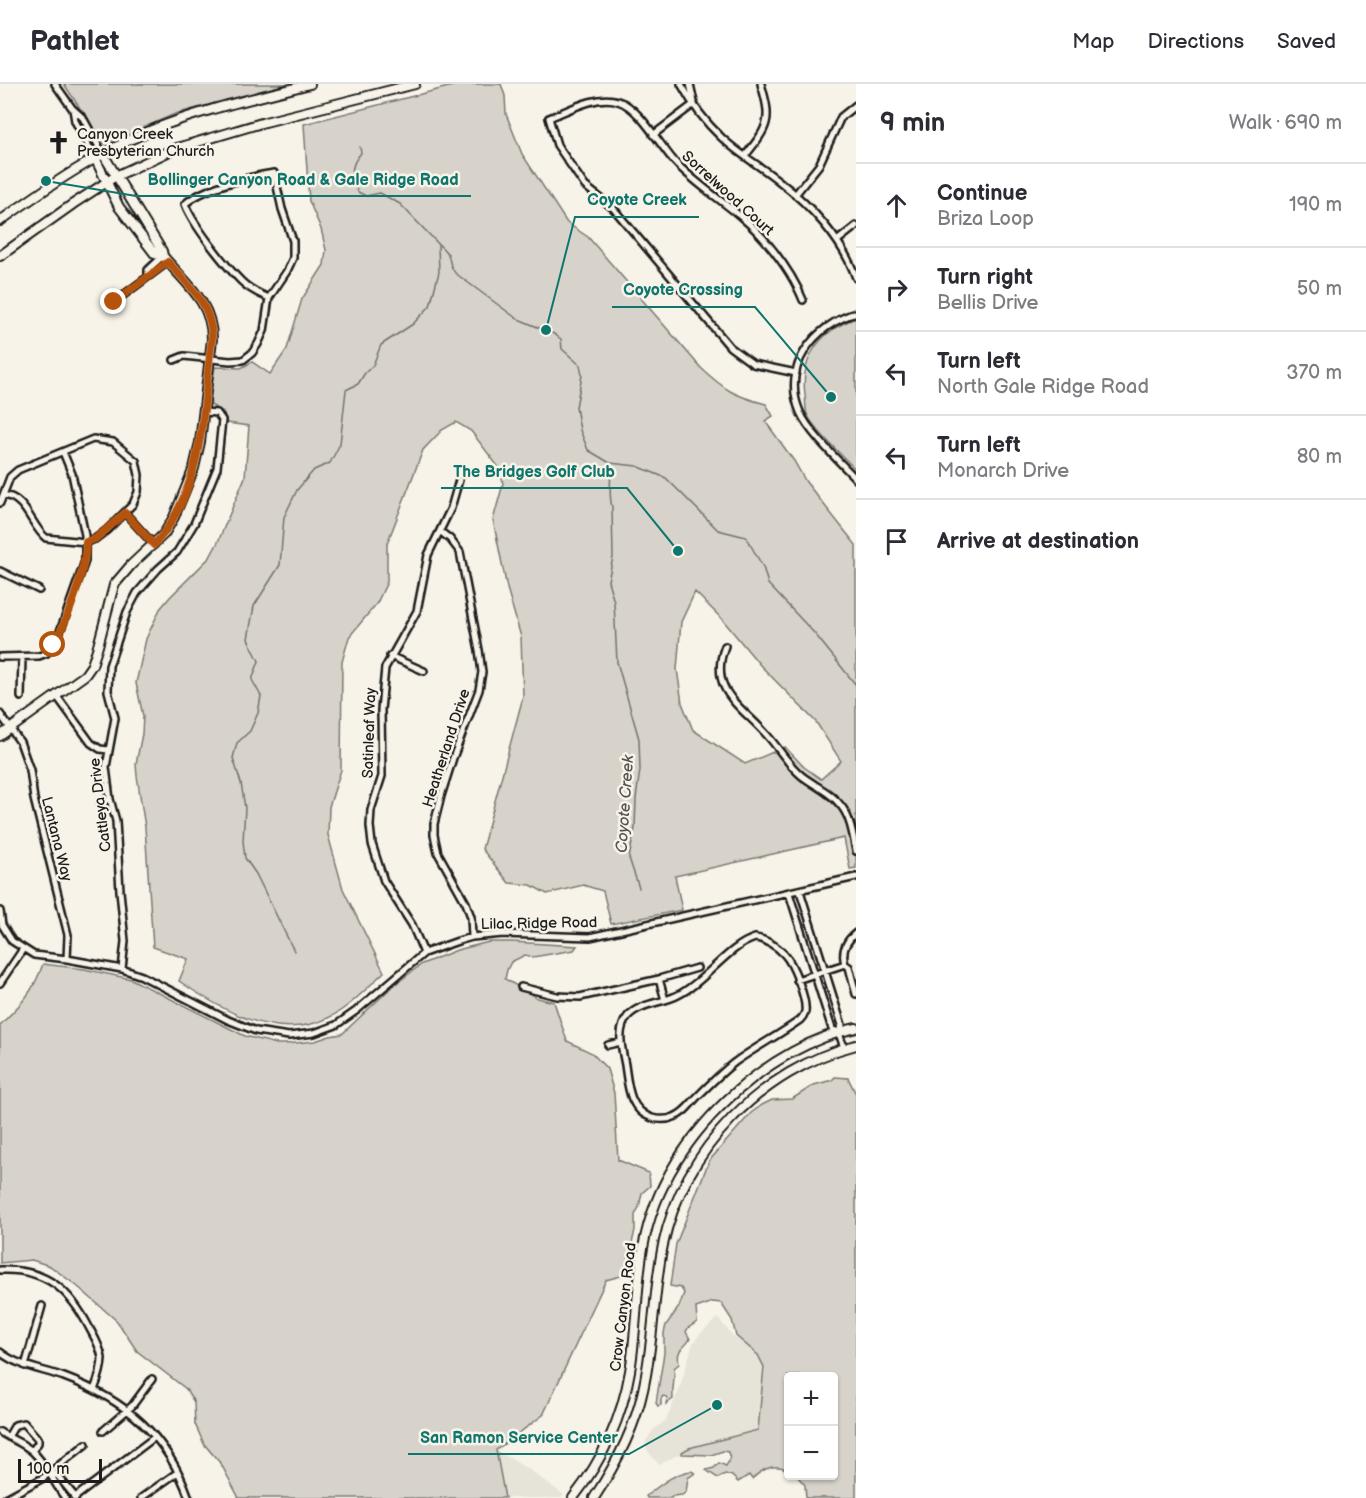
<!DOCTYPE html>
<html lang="en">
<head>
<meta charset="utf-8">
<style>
	body { margin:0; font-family:"Balsamiq Sans",sans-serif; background:#f2f2f3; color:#2b2b33 }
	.controls { position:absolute; right:18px; bottom:18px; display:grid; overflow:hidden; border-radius:6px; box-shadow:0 2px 4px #0004 }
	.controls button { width:54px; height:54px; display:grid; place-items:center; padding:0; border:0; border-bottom:2px solid #e1e1e2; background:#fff; color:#2b2b33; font:30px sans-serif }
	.scale { position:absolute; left:18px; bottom:15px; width:84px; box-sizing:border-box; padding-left:6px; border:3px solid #1c1c1c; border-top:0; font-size:16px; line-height:21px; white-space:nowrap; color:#1c1c1c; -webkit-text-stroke:4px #f7f3e8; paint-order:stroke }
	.stop { position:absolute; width:18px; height:18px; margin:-14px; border:4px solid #b45309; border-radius:50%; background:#fff }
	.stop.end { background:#b45309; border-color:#fff; box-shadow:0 2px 6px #0008 }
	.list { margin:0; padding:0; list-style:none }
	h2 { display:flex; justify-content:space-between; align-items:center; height:78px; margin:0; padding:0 24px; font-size:26px }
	h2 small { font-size:20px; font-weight:400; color:#7c7c81 }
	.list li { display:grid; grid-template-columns:39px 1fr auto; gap:18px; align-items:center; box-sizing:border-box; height:84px; padding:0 24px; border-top:2px solid #e1e1e2 }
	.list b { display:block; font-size:22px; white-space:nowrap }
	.list p { margin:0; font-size:20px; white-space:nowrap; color:#7c7c81 }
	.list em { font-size:20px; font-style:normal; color:#7c7c81 }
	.icon { flex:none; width:33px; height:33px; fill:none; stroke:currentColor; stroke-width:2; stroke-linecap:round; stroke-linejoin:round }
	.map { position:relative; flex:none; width:856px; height:1414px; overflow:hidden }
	header { display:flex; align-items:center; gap:36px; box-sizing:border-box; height:84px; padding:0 30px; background:#fff; border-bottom:2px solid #e1e1e2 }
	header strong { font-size:28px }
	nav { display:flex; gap:33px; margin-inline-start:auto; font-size:21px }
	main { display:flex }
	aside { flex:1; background:#fff }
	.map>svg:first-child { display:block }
	.built { fill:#e6e3d9 }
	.green { fill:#d7d3cb; stroke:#7a7874; stroke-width:1.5; fill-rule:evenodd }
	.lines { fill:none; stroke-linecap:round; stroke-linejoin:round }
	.stream { stroke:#72716c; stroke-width:1.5 }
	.street-casing { stroke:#1c1c1c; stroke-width:10 }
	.secondary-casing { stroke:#1c1c1c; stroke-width:12 }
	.street { stroke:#f7f3e8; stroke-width:5 }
	.secondary { stroke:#f7f3e8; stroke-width:8 }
	.route { stroke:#b45309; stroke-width:8 }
	.labels { text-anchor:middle; stroke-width:5; stroke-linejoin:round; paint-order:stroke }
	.poi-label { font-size:15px; fill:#1c1c1c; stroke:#f7f3e8; text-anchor:start }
	.street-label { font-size:15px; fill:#1c1c1c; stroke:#f7f3e8 }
	.water-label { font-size:16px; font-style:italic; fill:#565452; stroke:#f7f3e8 }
	.leader { fill:none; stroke:#0f766e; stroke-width:2 }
	.callout-dot { fill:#0f766e; stroke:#f7f3e8; stroke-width:2 }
	.callout-label { font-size:16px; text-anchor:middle; font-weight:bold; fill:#0f766e; stroke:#f7f3e8; stroke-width:5; stroke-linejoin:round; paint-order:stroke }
</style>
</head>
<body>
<header>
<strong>Pathlet</strong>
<nav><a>Map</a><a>Directions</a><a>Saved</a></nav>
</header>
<main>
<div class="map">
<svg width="856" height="1414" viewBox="0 0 856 1414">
	<rect width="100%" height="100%" fill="#f7f3e8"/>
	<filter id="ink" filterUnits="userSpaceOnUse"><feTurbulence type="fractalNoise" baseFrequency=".0167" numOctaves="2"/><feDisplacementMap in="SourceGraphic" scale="12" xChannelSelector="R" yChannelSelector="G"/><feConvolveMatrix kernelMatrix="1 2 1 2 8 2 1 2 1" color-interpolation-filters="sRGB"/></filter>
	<g filter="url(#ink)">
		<path class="built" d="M718 1234 731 1250 758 1271 764 1283 758 1346 690 1364 659 1381 648 1367 645 1359 653 1346 666 1336 679 1306 693 1259 700 1250Z
			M496 1366 531 1387 564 1411 561 1414H505Z"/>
		<path class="green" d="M64 0H286L175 30 105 60 99 57 89 38Z
			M460 0H501L505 12 506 30 522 70 567 139 588 153 701 284C725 306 734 312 766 320L773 332 765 337 794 377 806 398 856 461V784L850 785 844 754 675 792 682 826 611 840 603 807 583 801 547 810 531 801 509 799 482 765 523 613 521 553 507 504 493 436 503 400 500 385 471 347 456 338 442 346 423 366 387 460V498L377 519 349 553 342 578 341 686 329 723 328 751 343 805 384 888C366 905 348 925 326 935 274 958 220 925 179 897L188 875 153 863 145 743 137 692 136 680 142 650 143 632 136 599 146 555 160 525 170 513 210 473 218 458 245 393 249 342 227 339 223 328 211 321 210 313 215 283 241 284 252 278 270 290 287 265 302 215 324 181 326 166 321 145 309 117 304 40ZM695 508 722 535 760 581 816 638 841 677 821 695 804 683 785 663 745 680 693 646 682 619 677 585 681 538Z
			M856 234V386C845 374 812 344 807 330 805 325 806 317 805 311 800 273 820 247 856 234Z
			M489 858H512L577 862 574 866 533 873 525 871 511 878 507 886 505 895 537 914 554 918 567 957 592 969 607 985 614 1009 618 1076 649 1089 650 1102 642 1109 639 1123 635 1131V1146L625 1191 606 1196 543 1331 496 1366 505 1414H239L221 1380 204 1360 195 1340 194 1318 186 1305 137 1267 117 1237 77 1202 50 1182 32 1176 0 1179V941C21 920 33 909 43 880L84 885 131 895 245 952 277 960H286L315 957 330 952 342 950 393 902 422 880 457 866Z
			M835 993 848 994 856 1010V1414H806L805 1401 797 1392H834V1292H788V1386C775 1379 762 1385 752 1395L749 1391 738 1398 732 1392 725 1390 718 1394 706 1386 714 1384 719 1379 726 1382 730 1375 728 1368 723 1367 711 1371 682 1370V1368L689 1364 758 1346 764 1283 758 1271 736 1252 732 1236 721 1219 713 1218 696 1224 697 1238 688 1244 686 1248 690 1255C684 1266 676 1263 679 1280L674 1284C675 1295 672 1304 673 1315L666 1320 667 1313 663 1312 661 1315V1321L658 1322 656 1319 664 1269V1249L666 1241 679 1223 684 1209 681 1204 670 1202 676 1160 709 1077 751 1029 762 1021 772 1016 792 1015 814 1001 832 996Z
			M691 1387 695 1389 688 1394 686 1408 682 1411 673 1412 671 1414H647L646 1412C661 1401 672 1390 691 1387Z"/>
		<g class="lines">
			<path class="stream" d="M360 63 361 69C349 82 351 92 358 108L366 112 380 109 400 120 448 170 451 182 455 189 516 234 554 250 561 255 562 265 580 281 582 291 576 323 580 346 588 366 610 379 637 382 666 394 718 446 746 453 763 483 768 500 815 550 856 601
				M610 380C612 394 608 410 612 423L613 473 608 497 614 518 617 578 639 655 640 686 636 715 635 744 629 774 639 804
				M294 867 256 790 245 774 243 757 245 724 241 699 233 674 237 659 250 647 258 629 261 612 252 596 259 577 248 555 254 522 280 481 284 433 297 406 314 386 330 379 340 360 346 306 358 300 365 289 373 281 381 261 413 240 430 222 439 188 438 161"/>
			<defs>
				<path id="street" d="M55 0 72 24 83 34 103 70
					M681 0C691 18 705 38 720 52 737 69 759 81 779 97 810 121 843 156 856 194
					M690 0 694 18
					M73 25 75 37 95 74
					M653 51 694 20
					M745 72C769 42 772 37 761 0
					M795 111 819 81 841 33 856 21
					M837 157 856 142
					M148 191V186L163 172
					M114 218 168 178
					M856 229C814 241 781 283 800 328 809 349 840 378 856 395
					M174 276 184 272 230 277 243 276 252 269 258 260 264 247 269 214 287 187 293 174V157L282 125 274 89C248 93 204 103 185 120 193 141 225 181 241 197 249 205 259 210 269 214
					M796 289 753 280 730 263 613 124 585 102 557 61 549 34C569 26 597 10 618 17 639 23 659 60 674 77 701 106 738 125 764 155 780 174 794 193 803 216
					M0 419 10 393 18 386 93 355 113 358 136 377 139 391 138 408 133 420 107 446 95 455 86 458 46 454C31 442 26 413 3 411
					M125 429 154 461
					M441 448 450 455 460 468 479 566 482 588 479 606 453 674 441 712 434 740V751L438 769 466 819 471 833 472 853
					M0 487 39 506
					M725 562C708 606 740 621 766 650 779 664 787 680 802 692 815 702 832 709 842 723 851 735 853 752 856 767
					M390 572 424 587
					M0 573 39 572 47 569 58 553 85 477V451L72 390 63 368
					M56 611 91 659 100 665 108 666
					M21 613 22 573
					M0 630 20 658 30 686 34 715 68 851 67 875
					M100 718 110 715
					M800 807 842 941 839 949
					M789 809 832 945 839 949 844 964
					M0 827 2 841 12 857 34 871 67 875 122 885 142 892 228 936 256 947 289 952 314 949 336 941 356 927 424 869 458 857 472 853 503 850 590 853 856 793
					M755 854C765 855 777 862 784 870 793 879 807 915 805 928 804 931 802 934 800 936 779 951 756 963 735 978 722 988 709 1001 698 1012 690 1020 685 1029 674 1033 667 1036 660 1036 652 1034 629 1026 628 1002 625 981 622 965 616 946 628 932 640 919 663 919 678 911 705 898 728 862 755 854Z
					M424 869 412 841 384 797 372 760 370 742 371 726 382 692 381 626 385 584 417 527 428 471 451 424 459 396
					M845 880C841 867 846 857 856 849
					M122 885 125 857 120 807 116 737 110 715 106 683 115 634 108 607 109 582 127 528 137 509 158 485 177 468 194 440 217 384 222 336 217 329 204 328
					M659 895 665 916
					M797 896 845 880 849 883 856 910
					M0 899 23 865
					M521 903 557 912 580 913 659 895 697 884
					M608 961 621 958
					M0 1186C46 1184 70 1206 90 1245 95 1254 101 1264 102 1274 102 1285 98 1296 94 1306
					M0 1268C19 1283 42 1285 64 1293 126 1316 167 1351 189 1414
					M25 1282 42 1222
					M103 1347 132 1322 152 1295
					M0 1348C10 1355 24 1359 33 1368 47 1381 54 1399 65 1414
					M8 1353 15 1341 24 1339 38 1355V1359L32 1367
					M50 1388 58 1392 76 1414
					M6 1414 43 1394 86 1360
					M74 1414 155 1353
					M141 1414 178 1388"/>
				<path id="secondary" d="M103 70 162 167 163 172
					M0 137C49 102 97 69 152 46 203 25 257 14 310 0
					M0 172 73 120 116 92 174 65 265 38 415 0
					M0 652 85 591 92 581 98 562 114 501 131 481 164 450 174 433 194 384 200 358 212 255C212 217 185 199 163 172L155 170 119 123 95 74
					M573 1414C602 1377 622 1334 630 1287 637 1246 636 1204 643 1164 654 1102 690 1048 737 1007 770 978 812 953 856 944
					M594 1414C615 1382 635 1344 643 1306 654 1259 653 1209 663 1161 683 1066 762 985 856 961"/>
			</defs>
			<use href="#street" class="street-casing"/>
			<use href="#secondary" class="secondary-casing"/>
			<use href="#street" class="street"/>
			<use href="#secondary" class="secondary"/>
		</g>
	</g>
	<g class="lines" filter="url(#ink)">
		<path class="route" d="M53 561C67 539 86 485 86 458L95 455 125 429 154 461C205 405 202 325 212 255 212 220 190 203 168 178L114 218"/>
	</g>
	<defs>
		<symbol id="church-bare" viewBox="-9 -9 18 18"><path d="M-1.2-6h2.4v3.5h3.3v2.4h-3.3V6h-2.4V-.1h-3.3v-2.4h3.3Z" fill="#1c1c1c" stroke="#f7f3e8" stroke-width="2.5" paint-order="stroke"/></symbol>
	</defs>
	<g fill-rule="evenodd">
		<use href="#church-bare" x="42" y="42" width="33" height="33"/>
	</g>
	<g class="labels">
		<g class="poi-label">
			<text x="77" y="55">Canyon Creek<tspan x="77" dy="17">Presbyterian Church</tspan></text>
		</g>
		<g class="street-label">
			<text transform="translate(728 109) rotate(42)" y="5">Sorrelwood Court</text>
			<text transform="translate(369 649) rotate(-88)" y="5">Satinleaf Way</text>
			<text transform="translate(446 664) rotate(-72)" y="5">Heatherland Drive</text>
			<text transform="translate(100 721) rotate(-97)" y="5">Cattleya Drive</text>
			<text transform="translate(57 755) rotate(76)" y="5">Lantana Way</text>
			<text transform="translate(539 839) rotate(-1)" y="5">Lilac Ridge Road</text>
			<text transform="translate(623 1223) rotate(-83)" y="5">Crow Canyon Road</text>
		</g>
		<g class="water-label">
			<text transform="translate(624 720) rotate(-86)" y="6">Coyote Creek</text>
		</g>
	</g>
	<path class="leader" d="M46 97L136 112H471M546 246L575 133H699M831 313L755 223H612M678 467L627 404H441M717 1321L629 1370H408"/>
	<g class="callout-dot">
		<circle cx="46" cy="97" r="6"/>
		<circle cx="546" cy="246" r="6"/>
		<circle cx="831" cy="313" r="6"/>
		<circle cx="678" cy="467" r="6"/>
		<circle cx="717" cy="1321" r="6"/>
	</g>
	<g class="callout-label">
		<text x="303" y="101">Bollinger Canyon Road &amp; Gale Ridge Road</text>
		<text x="637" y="121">Coyote Creek</text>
		<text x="683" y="211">Coyote Crossing</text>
		<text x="534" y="393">The Bridges Golf Club</text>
		<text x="519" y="1359">San Ramon Service Center</text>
	</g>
</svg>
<div class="controls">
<button>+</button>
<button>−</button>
</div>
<div class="scale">100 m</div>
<div class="stop" style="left:53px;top:561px"></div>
<div class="stop end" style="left:114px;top:218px"></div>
</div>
<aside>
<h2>9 min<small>Walk · 690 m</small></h2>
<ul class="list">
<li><svg class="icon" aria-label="ahead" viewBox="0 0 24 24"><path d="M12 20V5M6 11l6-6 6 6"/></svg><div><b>Continue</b><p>Briza Loop</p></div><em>190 m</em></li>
<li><svg class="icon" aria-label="right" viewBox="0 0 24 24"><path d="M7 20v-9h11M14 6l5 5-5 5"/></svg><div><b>Turn right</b><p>Bellis Drive</p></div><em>50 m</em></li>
<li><svg class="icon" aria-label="left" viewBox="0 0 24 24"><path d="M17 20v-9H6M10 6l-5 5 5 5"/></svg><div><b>Turn left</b><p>North Gale Ridge Road</p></div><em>370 m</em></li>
<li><svg class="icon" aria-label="left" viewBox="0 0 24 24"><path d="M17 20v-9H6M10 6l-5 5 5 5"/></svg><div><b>Turn left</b><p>Monarch Drive</p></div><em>80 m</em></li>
<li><svg class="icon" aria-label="arrive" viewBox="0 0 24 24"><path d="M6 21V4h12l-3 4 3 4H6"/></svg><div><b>Arrive at destination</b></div></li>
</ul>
</aside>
</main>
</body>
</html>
